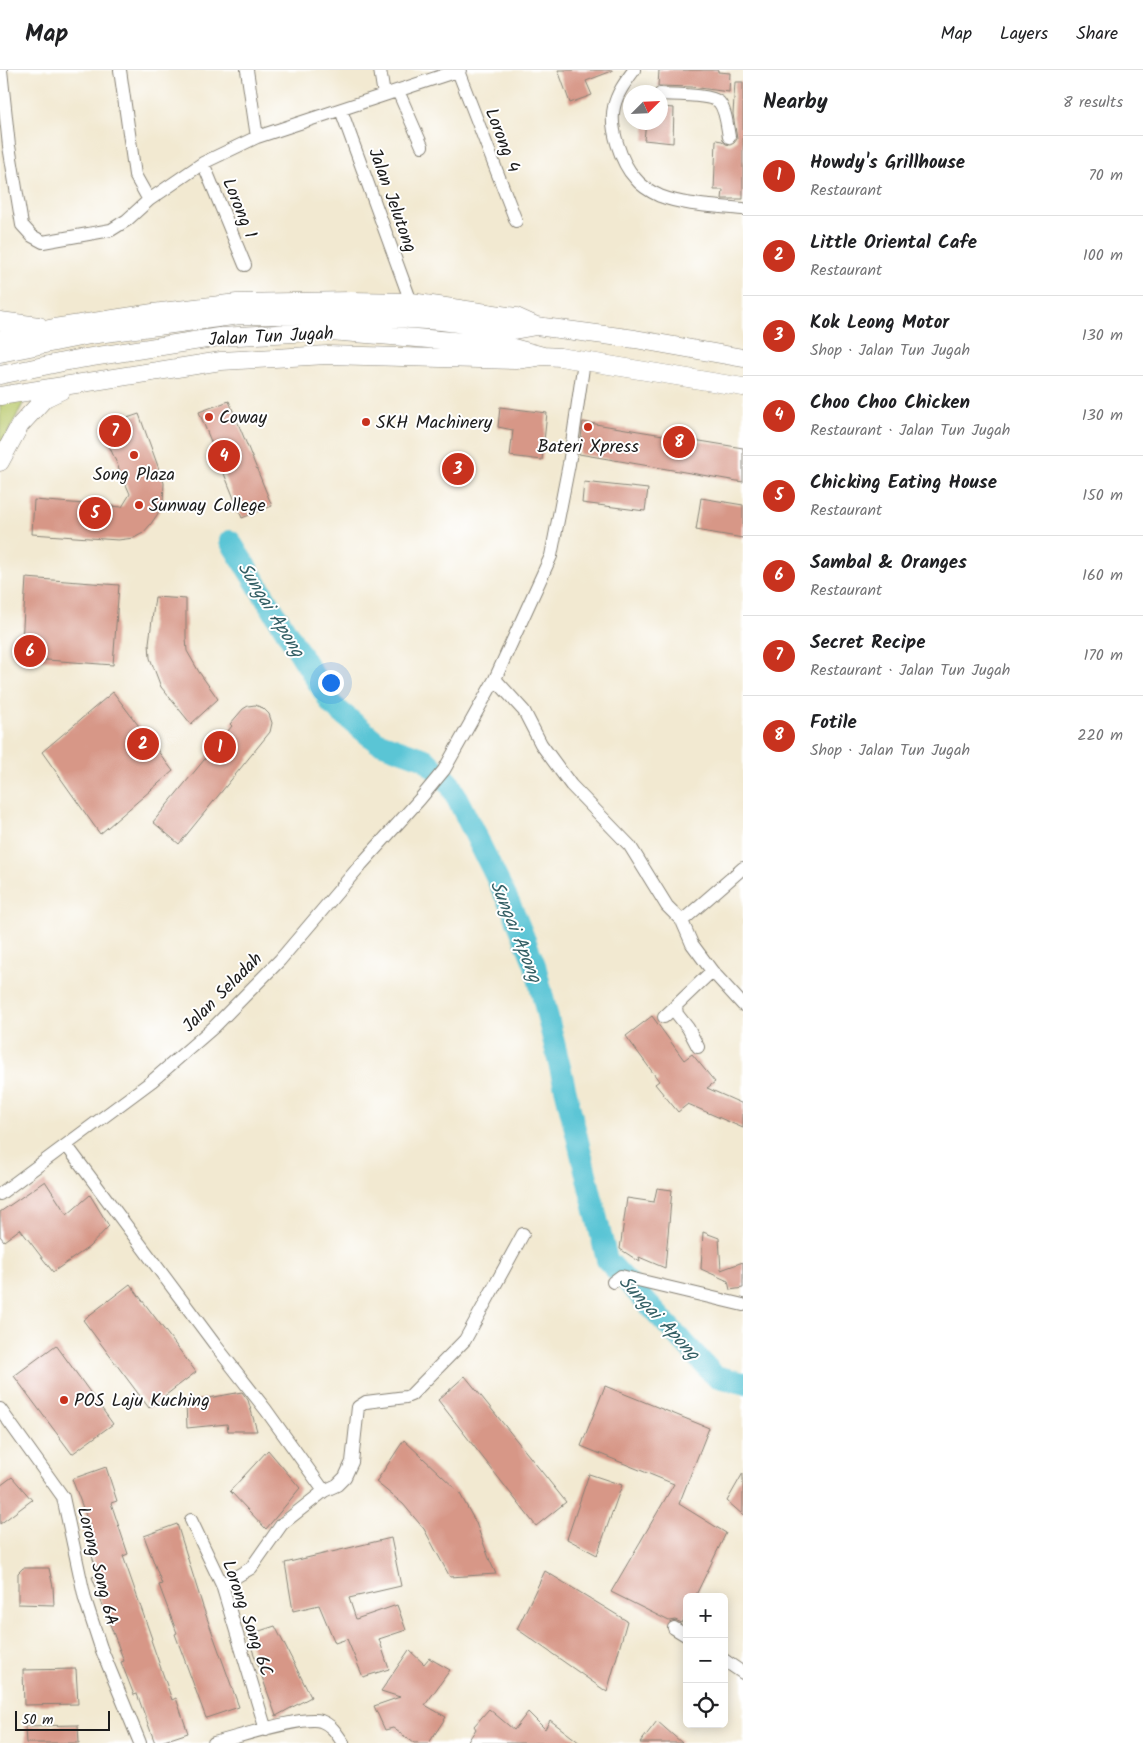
<!DOCTYPE html>
<html lang="en">
<head>
<meta charset="utf-8">
<style>
	body { margin:0; font-family:Kalam,sans-serif; background:#f2f2f2; color:#202124 }
	.controls { position:absolute; right:15px; bottom:15px; display:grid; overflow:hidden; border-radius:8px; box-shadow:0 2px 12px #0003 }
	.controls button { width:45px; height:45px; display:grid; place-items:center; padding:0; border:0; border-bottom:1px solid #e0e0e0; background:#fff; color:#202124; font:25px sans-serif }
	.compass { position:absolute; left:623px; top:15px; width:45px; height:45px; border-radius:50%; background:#fff; box-shadow:0 2px 12px #0003; rotate:66deg }
	.scale { position:absolute; left:15px; bottom:12px; width:95px; box-sizing:border-box; padding-left:5px; border:2px solid #1c1c1c; border-top:0; font-size:14px; line-height:18px; white-space:nowrap; color:#1c1c1c; -webkit-text-stroke:4px #fff; paint-order:stroke }
	.you { position:absolute; left:330px; top:612px; width:18px; height:18px; margin:-12px; border:4px solid #fff; border-radius:50%; background:#1a73e8; box-shadow:0 0 0 8px #1a73e833 }
	.badge { display:grid; place-items:center; width:32px; height:32px; border-radius:50%; background:#c8321e; color:#fff; font-size:16px; font-weight:700 }
	.pin { position:absolute; translate:-50% -50%; border:2px solid #fff; box-shadow:0 1px 5px #0006 }
	.list { margin:0; padding:0; list-style:none }
	h2 { display:flex; justify-content:space-between; align-items:center; height:65px; margin:0; padding:0 20px; font-size:21px }
	h2 small { font-size:16px; font-weight:400; color:#757577 }
	.list li { display:grid; grid-template-columns:32px 1fr auto; gap:15px; align-items:center; box-sizing:border-box; height:80px; padding:0 20px; border-top:1px solid #e0e0e0 }
	.list b { display:block; font-size:19px; white-space:nowrap }
	.list p { margin:0; font-size:16px; white-space:nowrap; color:#757577 }
	.list em { font-size:16px; font-style:normal; color:#757577 }
	.icon { flex:none; width:28px; height:28px; fill:none; stroke:currentColor; stroke-width:2; stroke-linecap:round; stroke-linejoin:round }
	.map { position:relative; flex:none; width:743px; height:1673px; overflow:hidden }
	header { display:flex; align-items:center; gap:30px; box-sizing:border-box; height:70px; padding:0 25px; background:#fff; border-bottom:1px solid #e0e0e0 }
	header strong { font-size:24px }
	nav { display:flex; gap:28px; margin-inline-start:auto; font-size:18px }
	main { display:flex }
	aside { flex:1; background:#fff }
	.map>svg:first-child { display:block }
	.green { fill:#b9c96c; stroke:#6a7244 }
	.lines { fill:none; stroke-linecap:round; stroke-linejoin:round }
	.river { stroke:#5ac5d5; stroke-width:22 }
	.building { fill:#d79787 }
	.minor-casing { stroke:#878276; stroke-width:14 }
	.highway-casing { stroke:#878276; stroke-width:19 }
	.minor { stroke:#fff; stroke-width:12 }
	.highway { stroke:#fff; stroke-width:18 }
	.poi-dot { fill:#c8321e; stroke:#fff; stroke-width:2 }
	.labels { text-anchor:middle; stroke-width:4; stroke-linejoin:round; paint-order:stroke }
	.street-label { font-size:18px; fill:#1c1c1c; stroke:#fff }
	.poi-label { font-size:18px; fill:#1c1c1c; stroke:#fff; text-anchor:start }
	.water-label { font-size:19px; font-style:italic; fill:#356066; stroke:#fff }
</style>
</head>
<body>
<header>
<strong>Map</strong>
<nav><a>Map</a><a>Layers</a><a>Share</a></nav>
</header>
<main>
<div class="map">
<svg width="743" height="1673" viewBox="0 0 743 1673">
	<rect width="100%" height="100%" fill="#fff"/>
	<filter id="ink" filterUnits="userSpaceOnUse"><feTurbulence type="fractalNoise" baseFrequency=".02" numOctaves="2"/><feDisplacementMap in="SourceGraphic" scale="10" xChannelSelector="R" yChannelSelector="G"/><feConvolveMatrix kernelMatrix="1 2 1 2 8 2 1 2 1" color-interpolation-filters="sRGB"/></filter>
	<filter id="wash" filterUnits="userSpaceOnUse"><feTurbulence type="fractalNoise" baseFrequency=".0096" numOctaves="4" result="noise"/><feDisplacementMap in="SourceGraphic" scale="20" xChannelSelector="R" yChannelSelector="G"/><feGaussianBlur stdDeviation="1.12" result="paint"/><feColorMatrix in="noise" values="0 0 0 0 0 0 0 0 0 0 0 0 0 0 0 0 0 1.4 0 .05"/><feComposite in="paint" operator="in"/></filter>
	<g filter="url(#wash)">
		<rect width="100%" height="100%" fill="#f2e9d1"/>
		<path class="green" d="M27 326 0 378V333Z"/>
		<g class="lines">
			<path class="river" d="M230 471 332 635 377 672 425 689 450 714 514 843 535 895 607 1190 715 1306 743 1313"/>
		</g>
		<g id="blocks">
			<path class="building" d="M558 0H612V1L586 11 592 25 570 33Z
				M659 0H718V2L730 3 729 22 692 17 658 16Z
				M735 12H743V129H722L723 120H714L716 70 722 71 726 74 730 75 734 73 737 69 733 44Z
				M660 37 674 38 673 73 644 70 646 52H660Z
				M229 331 272 436 242 448 199 342Z
				M500 337 547 343 542 390 510 386 513 360 498 357Z
				M139 344 164 413 163 433 157 445 150 455 143 463 134 468 118 470 32 464 34 430 122 437 130 424 101 357Z
				M583 352 743 378V412L579 384Z
				M584 412 648 419 645 441 582 433Z
				M701 428 743 435V468L696 460Z
				M26 508 119 515 113 595 21 588Z
				M155 527 186 529V567L187 581 199 602 218 629 191 654 161 617 150 588 149 573Z
				M113 622 173 701 100 764 42 682Z
				M255 635 263 638 269 644 272 653 270 662 179 774 153 752 232 656 230 654 243 639 248 636Z
				M652 946 684 990 692 984 715 1012 707 1018 743 1034V1058L688 1034 678 1042 655 1014 659 1011 626 966Z
				M45 1111 67 1145 90 1125 109 1156 89 1177 53 1202 20 1159 4 1171 0 1166V1142Z
				M657 1118 672 1120 665 1198 639 1187 640 1192 620 1179 627 1128 654 1132Z
				M703 1162 719 1168 721 1200 743 1192V1218L730 1220 728 1211 701 1199Z
				M130 1214 196 1302 149 1338 83 1250Z
				M56 1275 113 1354 72 1384 14 1306Z
				M465 1306 566 1432 536 1456 438 1330Z
				M605 1316 709 1358 679 1434 726 1463 695 1527H687V1543L682 1553 675 1550 669 1551 611 1522 674 1414 581 1376Z
				M242 1322 248 1330 257 1361H228L227 1354 187 1358 186 1332Z
				M404 1370 459 1422 476 1453 490 1491 496 1504 450 1507 424 1459 403 1434 376 1412Z
				M268 1380 300 1418 266 1459 230 1421Z
				M106 1397 117 1431 111 1433 128 1484 123 1486 152 1569 151 1570 172 1630 176 1628 188 1663 158 1673H155L137 1624 134 1625 121 1592 124 1591 92 1507 99 1505 83 1462 91 1459 72 1409Z
				M743 1403V1445L727 1431Z
				M589 1404 622 1415 597 1485 567 1469Z
				M12 1407 32 1430 0 1454V1416Z
				M177 1454 203 1537 239 1637 206 1648 175 1564 177 1563 159 1515 162 1514 144 1466Z
				M391 1468 401 1516 349 1528 356 1549 397 1535 406 1560 379 1569 389 1599 363 1607 347 1569 335 1573 319 1535 293 1541 285 1493Z
				M23 1498H49L53 1517 54 1535 18 1534V1503Z
				M545 1501 627 1551 607 1622 517 1559Z
				M275 1556 311 1627 276 1646 247 1565Z
				M409 1580 424 1594 429 1588 450 1600 425 1635 446 1647 429 1673H414L393 1658 385 1660 374 1636 400 1627 381 1621Z
				M76 1599 78 1634 24 1635 23 1600Z
				M489 1639 514 1660 528 1642 545 1659 550 1650 580 1673H467L476 1659 474 1656Z
				M657 1651 682 1673H640Z
				M78 1655 79 1673H26L25 1656Z"/>
		</g>
	</g>
	<g filter="url(#ink)">
		<use href="#blocks" fill-opacity="0" stroke="#878276" stroke-width="1"/>
		<g class="lines">
			<defs>
				<path id="minor" d="M1 0 9 76 22 155 32 166 43 172 111 160 127 150 149 130 203 93 257 67 460 0
					M120 0 135 105 149 130
					M247 0 257 67
					M380 0 384 25
					M634 0C626 11 617 23 614 37 609 57 621 93 635 108 641 116 651 122 660 126 686 136 716 136 743 139
					M458 1 516 151
					M398 21 422 76
					M660 24C673 25 711 24 719 32 726 40 727 56 729 67
					M341 40 411 232
					M203 93 245 195
					M495 609 524 641 541 674 571 715 630 776 667 836 682 851 692 874 712 901 743 935
					M682 851 743 798
					M676 937 677 944 688 958 698 977
					M664 947 712 901
					M67 1076 216 1276 266 1340 324 1421
					M0 1124 152 1011 214 957 280 890 358 798 420 729 444 700 495 609 551 486 569 394 584 291
					M613 1212 621 1206 743 1235
					M0 1339 63 1427 85 1529 101 1578 140 1673
					M191 1450 222 1515 266 1660
					M222 1515 251 1498 282 1454 324 1421 337 1415 345 1407 352 1392 358 1337 366 1332 406 1327 411 1325 465 1270 523 1164
					M674 1558 687 1566
					M724 1590 743 1603
					M214 1673C235 1668 303 1645 321 1651 332 1655 337 1664 343 1673"/>
				<path id="highway" d="M0 251 39 256
					M0 269 54 258 153 243 237 233 351 231 411 232 516 247 536 256
					M0 283 90 265 240 245 362 246 441 251 514 260 536 256 635 269 743 288
					M0 305 73 290 219 267 330 261 502 275 543 286 560 287 743 317
					M0 326 221 291 327 285 516 290 537 287
					M0 392 20 355 45 328 62 320"/>
			</defs>
			<use href="#minor" class="minor-casing"/>
			<use href="#highway" class="highway-casing"/>
			<use href="#minor" class="minor"/>
			<use href="#highway" class="highway"/>
		</g>
	</g>
	<g class="poi-dot">
		<circle cx="209" cy="347" r="5"/>
		<circle cx="366" cy="352" r="5"/>
		<circle cx="588" cy="357" r="5"/>
		<circle cx="134" cy="385" r="5"/>
		<circle cx="139" cy="435" r="5"/>
		<circle cx="64" cy="1330" r="5"/>
	</g>
	<g class="labels">
		<g class="street-label">
			<text transform="translate(503 70) rotate(69)" y="6">Lorong 4</text>
			<text transform="translate(393 130) rotate(70)" y="6">Jalan Jelutong</text>
			<text transform="translate(240 138) rotate(68)" y="6">Lorong 1</text>
			<text transform="translate(271 266) rotate(-3)" y="6">Jalan Tun Jugah</text>
			<text transform="translate(222 922) rotate(-45)" y="6">Jalan Seladah</text>
			<text transform="translate(98 1496) rotate(76)" y="6">Lorong Song 6A</text>
			<text transform="translate(248 1548) rotate(71)" y="6">Lorong Song 6C</text>
		</g>
		<g class="poi-label">
			<text x="219" y="353">Coway</text>
			<text x="376" y="358">SKH Machinery</text>
			<text x="588" y="382" text-anchor="middle">Bateri Xpress</text>
			<text x="134" y="410" text-anchor="middle">Song Plaza</text>
			<text x="149" y="441">Sunway College</text>
			<text x="74" y="1336">POS Laju Kuching</text>
		</g>
		<g class="water-label">
			<text transform="translate(272 539) rotate(58)" y="7">Sungai Apong</text>
			<text transform="translate(517 861) rotate(68)" y="7">Sungai Apong</text>
			<text transform="translate(660 1247) rotate(47)" y="7">Sungai Apong</text>
		</g>
	</g>
</svg>
<div class="controls">
<button>+</button>
<button>−</button>
<button><svg class="icon" aria-label="locate" viewBox="0 0 24 24"><circle cx="12" cy="12" r="6"/><path d="M12 2v4M12 18v4M2 12h4M18 12h4"/></svg></button>
</div>
<svg class="compass" viewBox="-18 -18 36 36"><path d="M0-13l5 13h-10z" fill="#e53935"/><path d="M0 13l5-13h-10z" fill="#757577"/></svg>
<div class="scale">50 m</div>
<div class="you"></div>
<div class="pin badge" style="left:220px;top:677px">1</div>
<div class="pin badge" style="left:143px;top:674px">2</div>
<div class="pin badge" style="left:458px;top:399px">3</div>
<div class="pin badge" style="left:224px;top:386px">4</div>
<div class="pin badge" style="left:95px;top:443px">5</div>
<div class="pin badge" style="left:30px;top:581px">6</div>
<div class="pin badge" style="left:115px;top:361px">7</div>
<div class="pin badge" style="left:679px;top:372px">8</div>
</div>
<aside>
<h2>Nearby<small>8 results</small></h2>
<ul class="list">
<li><span class="badge">1</span><div><b>Howdy's Grillhouse</b><p>Restaurant</p></div><em>70 m</em></li>
<li><span class="badge">2</span><div><b>Little Oriental Cafe</b><p>Restaurant</p></div><em>100 m</em></li>
<li><span class="badge">3</span><div><b>Kok Leong Motor</b><p>Shop · Jalan Tun Jugah</p></div><em>130 m</em></li>
<li><span class="badge">4</span><div><b>Choo Choo Chicken</b><p>Restaurant · Jalan Tun Jugah</p></div><em>130 m</em></li>
<li><span class="badge">5</span><div><b>Chicking Eating House</b><p>Restaurant</p></div><em>150 m</em></li>
<li><span class="badge">6</span><div><b>Sambal &amp; Oranges</b><p>Restaurant</p></div><em>160 m</em></li>
<li><span class="badge">7</span><div><b>Secret Recipe</b><p>Restaurant · Jalan Tun Jugah</p></div><em>170 m</em></li>
<li><span class="badge">8</span><div><b>Fotile</b><p>Shop · Jalan Tun Jugah</p></div><em>220 m</em></li>
</ul>
</aside>
</main>
</body>
</html>
